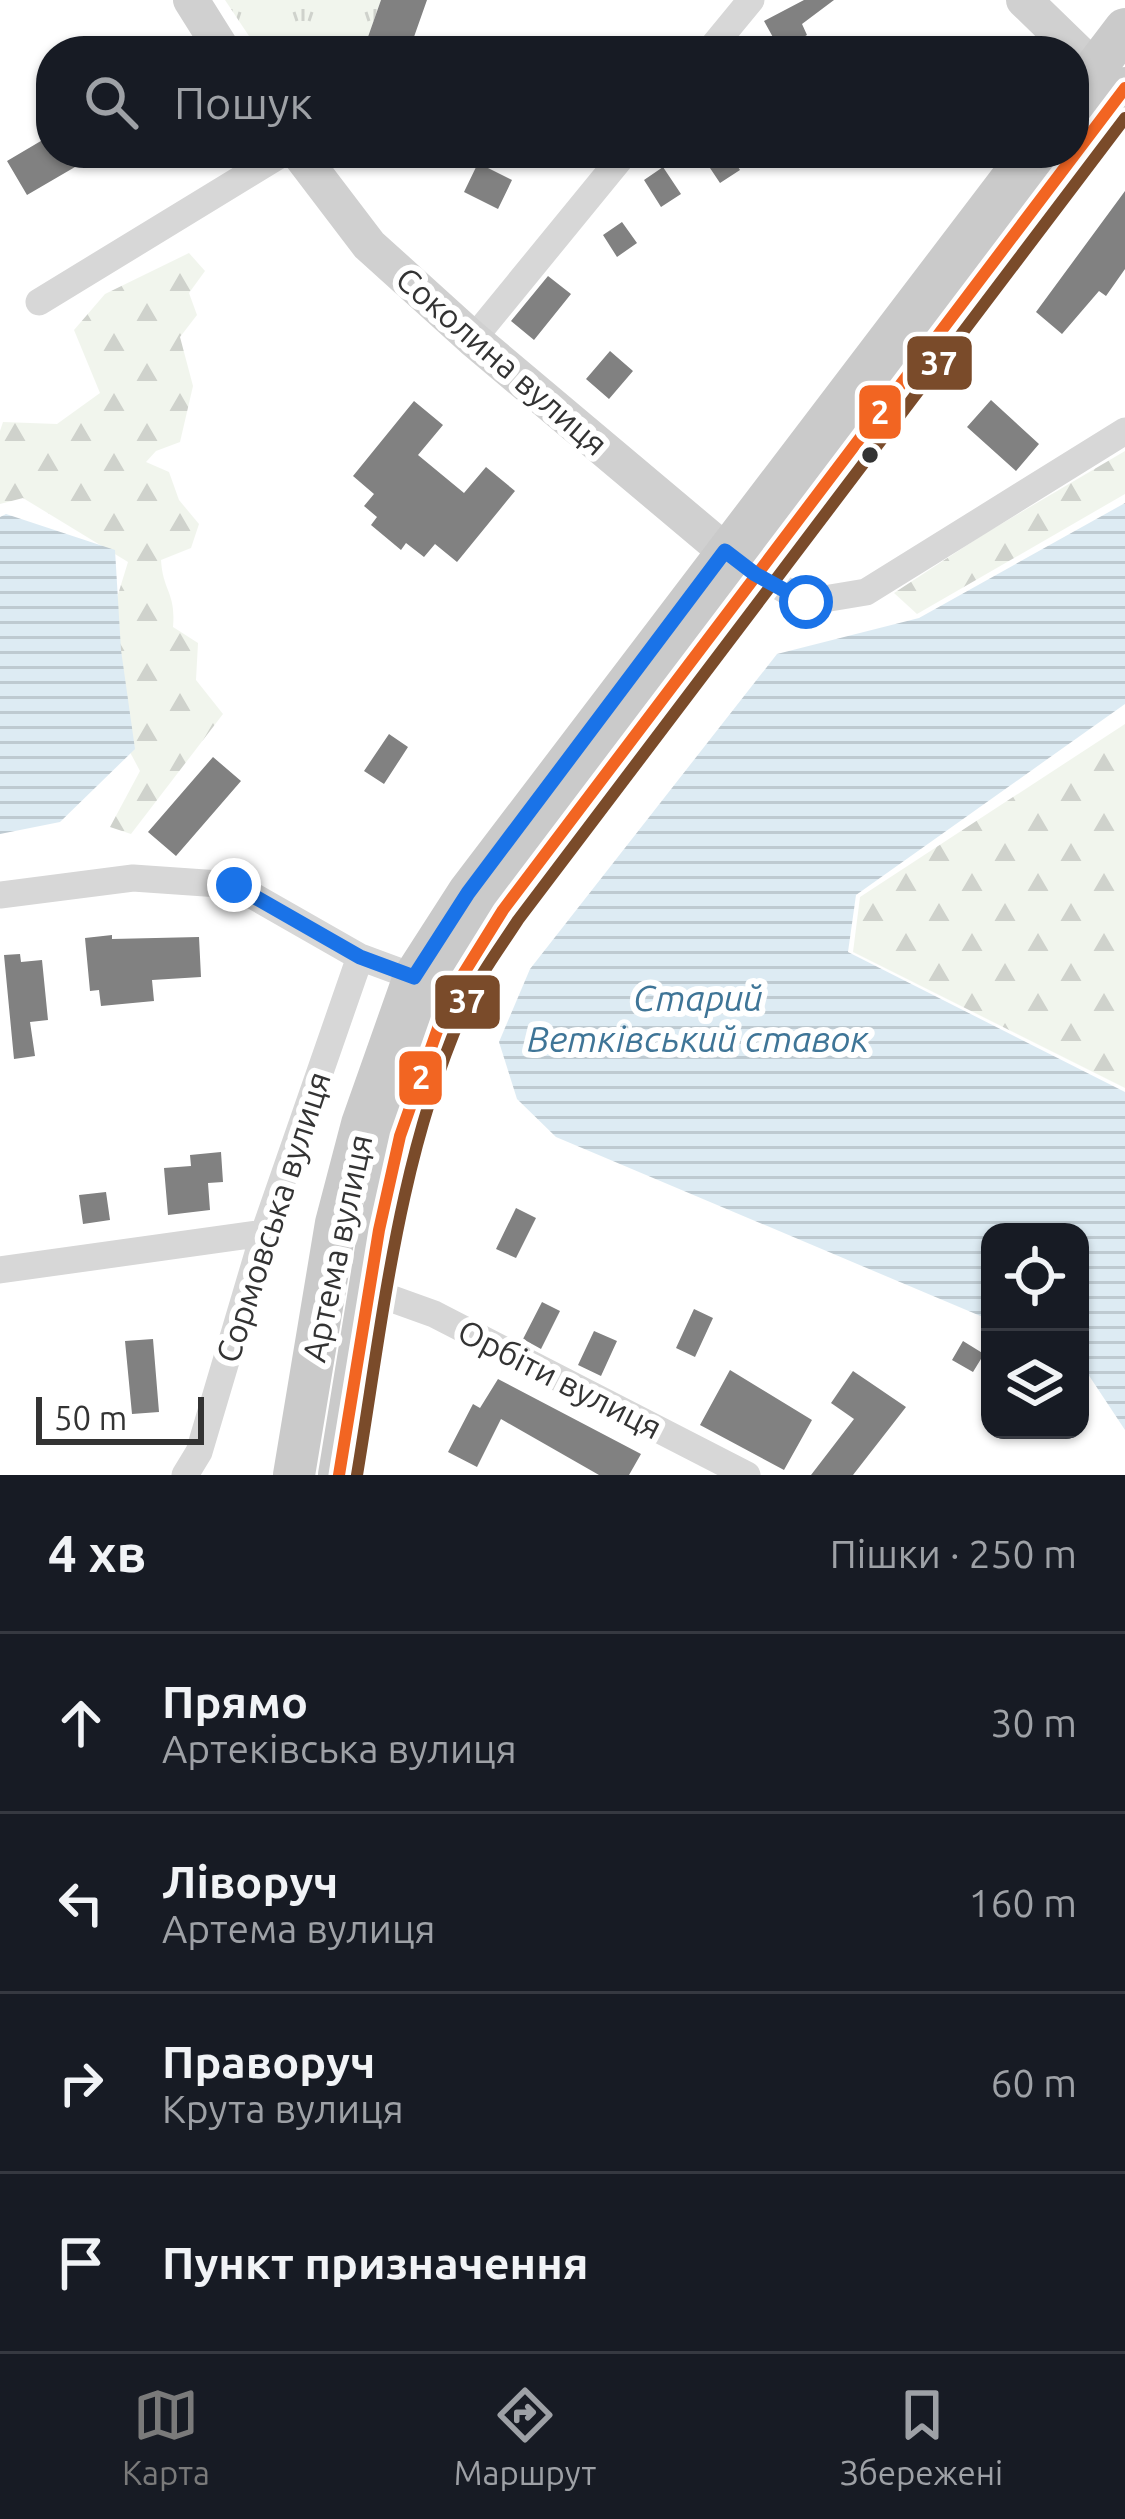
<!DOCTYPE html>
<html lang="uk">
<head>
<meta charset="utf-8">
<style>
	body { margin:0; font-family:Ubuntu,sans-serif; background:#20242c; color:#f1f3f6 }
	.controls { position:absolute; right:36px; bottom:36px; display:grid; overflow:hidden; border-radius:24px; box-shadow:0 3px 9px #0004 }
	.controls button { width:108px; height:108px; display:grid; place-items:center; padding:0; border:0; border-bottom:3px solid #363941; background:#171b24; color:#f1f3f6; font:60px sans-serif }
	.scale { position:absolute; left:36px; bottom:30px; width:168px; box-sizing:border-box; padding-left:12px; border:6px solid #333; border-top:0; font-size:33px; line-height:42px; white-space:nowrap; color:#333; -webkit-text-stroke:9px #fff; paint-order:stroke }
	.stop { position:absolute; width:36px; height:36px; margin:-27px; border:9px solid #1a73e8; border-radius:50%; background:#fff }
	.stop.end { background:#1a73e8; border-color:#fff; box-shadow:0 3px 12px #0008 }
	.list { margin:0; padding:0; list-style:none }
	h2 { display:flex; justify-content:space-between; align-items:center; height:156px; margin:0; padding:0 48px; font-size:51px }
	h2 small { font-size:39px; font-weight:400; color:#9ea1a6 }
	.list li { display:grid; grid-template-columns:78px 1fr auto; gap:36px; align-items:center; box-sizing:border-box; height:180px; padding:0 48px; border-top:3px solid #363941 }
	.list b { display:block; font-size:45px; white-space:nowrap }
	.list p { margin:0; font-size:39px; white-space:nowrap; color:#9ea1a6 }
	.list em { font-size:39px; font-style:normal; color:#9ea1a6 }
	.icon { flex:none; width:66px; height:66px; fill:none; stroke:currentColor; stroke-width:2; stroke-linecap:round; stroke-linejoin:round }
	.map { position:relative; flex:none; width:1125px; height:1475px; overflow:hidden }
	.search { position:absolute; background:#171b24; box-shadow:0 3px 9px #0004; left:36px; right:36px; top:36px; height:132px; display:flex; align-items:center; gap:30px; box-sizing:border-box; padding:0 42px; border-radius:48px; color:#9ea1a6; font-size:45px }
	.sheet { height:876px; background:#171b24 }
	nav { display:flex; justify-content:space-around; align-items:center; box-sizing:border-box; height:168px; border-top:3px solid #363941; background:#171b24; font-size:33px; color:#9ea1a6 }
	nav a { display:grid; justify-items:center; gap:6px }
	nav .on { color:#7a7a7a }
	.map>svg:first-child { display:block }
	.forest { fill:url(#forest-firs) }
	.park { fill:url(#park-tufts) }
	.water { fill:url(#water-rules) }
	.building { fill:#818181 }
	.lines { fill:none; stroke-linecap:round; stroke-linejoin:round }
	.street { stroke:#d7d7d7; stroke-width:27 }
	.secondary { stroke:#d0d0d0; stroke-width:36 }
	.primary { stroke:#cacaca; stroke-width:42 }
	.bus-1-casing { stroke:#fff; stroke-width:21 }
	.bus-2-casing { stroke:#fff; stroke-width:21 }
	.bus-1 { stroke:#f26522; stroke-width:12 }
	.bus-2 { stroke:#7a4b2a; stroke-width:12 }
	.route { stroke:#1a73e8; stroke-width:15 }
	.bus-dot { fill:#333; stroke:#fff; stroke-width:4.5 }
	.labels { text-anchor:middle; stroke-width:12; stroke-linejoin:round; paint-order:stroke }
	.street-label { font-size:33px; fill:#333; stroke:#fff }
	.water-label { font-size:36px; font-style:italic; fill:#3f7597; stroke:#fff }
	.line-badge { stroke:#fff; stroke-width:4.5 }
	.badge-label { font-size:33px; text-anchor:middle; font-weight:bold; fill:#fff }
</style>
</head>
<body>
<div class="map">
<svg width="1125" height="1475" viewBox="0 0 1125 1475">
	<defs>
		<pattern id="forest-firs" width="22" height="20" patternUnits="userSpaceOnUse" patternTransform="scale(3)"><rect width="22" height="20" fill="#f1f5ed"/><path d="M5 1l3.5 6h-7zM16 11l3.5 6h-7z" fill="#cfd2cc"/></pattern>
		<pattern id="park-tufts" width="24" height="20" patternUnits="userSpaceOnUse" patternTransform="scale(3)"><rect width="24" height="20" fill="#f1f5ed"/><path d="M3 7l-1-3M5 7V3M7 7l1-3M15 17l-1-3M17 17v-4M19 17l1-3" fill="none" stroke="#cfd2cc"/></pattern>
		<pattern id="water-rules" width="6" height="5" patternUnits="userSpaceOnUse" patternTransform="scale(3)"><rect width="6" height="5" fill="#ddebf3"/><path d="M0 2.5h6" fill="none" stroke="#becad1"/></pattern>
	</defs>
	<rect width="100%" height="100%" fill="#fff"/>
	<path class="forest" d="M189 253 205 271 189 293 197 315 180 337 193 386 180 442 156 451 146 462 169 472 179 500 199 524 191 548 161 560C163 592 176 592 173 627L198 643 196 680 223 714 131 834 110 827 140 771 116 726 108 627 128 562 23 498 0 504V431L3 422 57 424 100 393 74 330 105 294Z
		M1125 451V494L917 614 894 593 984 534Z
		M1125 724V1088L853 952 860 897Z"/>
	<path class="park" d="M225 0H381L363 51H259Z"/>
	<path class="water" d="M1125 503V704L856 895 848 952 1125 1092V1430L1080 1362V1232H990V1320L556 1137 517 1099 499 1042 530 969 777 654 919 618Z
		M6 514 115 550 121 650 135 749 60 822 0 834V517Z"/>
	<path class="building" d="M381 0H427L409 51H363Z
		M804 0H834L802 24 807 35 780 50 764 21Z
		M51 135V153H99L27 195 7 161Z
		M700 153H729L740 170 720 183Z
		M478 163 512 180 498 209 464 192Z
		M663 167 681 194 661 207 644 180Z
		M1125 191V269L1106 296 1099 291 1062 334 1036 312Z
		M622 222 637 243 617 257 603 235Z
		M548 276 571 294 534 340 511 321Z
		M610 351 633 371 609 399 586 379Z
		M991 400 1039 444 1016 471 967 427Z
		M414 401 443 425 418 455 464 493 486 467 515 491 457 562 435 544 424 557 406 543 401 550 371 525 377 517 364 506 374 494 353 476Z
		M389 734 408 747 384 784 364 771Z
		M213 757 241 781 176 856 148 832Z
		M112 935V939L199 937 201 977 152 980 154 1001 101 1006 99 990 90 991 85 938Z
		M20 954 21 962 42 960 48 1020 30 1022 35 1056 14 1059 4 955Z
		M221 1152 223 1182 208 1183 210 1210 168 1215 164 1168 191 1166 190 1155Z
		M106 1192 110 1220 83 1224 79 1195Z
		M516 1208 536 1218 516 1258 496 1249Z
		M542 1302 560 1311 541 1349 523 1339Z
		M694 1309 713 1318 695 1357 676 1348Z
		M594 1331 617 1341 601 1376 578 1365Z
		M153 1339 159 1412 132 1414 125 1341Z
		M963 1341 984 1354 973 1372 952 1360Z
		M730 1370 812 1420 784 1470 700 1425Z
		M853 1371 906 1407 853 1475H811L854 1419 831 1403Z
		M498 1379 641 1454 629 1475H599L501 1419 477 1467 448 1452 473 1404 480 1408Z"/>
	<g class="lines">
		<path class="street" d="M709 51 751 0
			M39 302 283 153
			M473 339 625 153
			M747 568 806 602 866 592 1125 431
			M0 895 133 878 234 885 360 957 414 977
			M0 1270 264 1233
			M370 1291 434 1314 747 1475
			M185 1475 199 1452 264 1233 360 957"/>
		<path class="secondary" d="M191 0 223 51
			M1024 0 1095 69
			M299 153 369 245 473 339 725 551"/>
		<path class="primary" d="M1074 96 1125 29
			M294 1475 336 1223 362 1124 414 977 468 893 1031 153
			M339 1475 379 1230 400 1136 449 997 503 910 1125 88"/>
		<defs>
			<path id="bus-1" d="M339 1475 379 1230 400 1136 449 997 503 910 1125 88"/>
			<path id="bus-2" d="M357 1475C383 1318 399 1154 465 1007 478 977 500 948 518 920L1125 118"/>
		</defs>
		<use href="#bus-1" class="bus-1-casing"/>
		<use href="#bus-2" class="bus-2-casing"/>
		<use href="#bus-1" class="bus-1"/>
		<use href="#bus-2" class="bus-2"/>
	</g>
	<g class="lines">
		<path class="route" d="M234 885 360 957 414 977 468 893 725 551 755 574 806 602"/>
	</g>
	<circle class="bus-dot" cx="870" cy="455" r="10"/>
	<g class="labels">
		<g class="street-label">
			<text transform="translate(502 361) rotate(41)" y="12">Соколина вулиця</text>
			<text transform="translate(273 1217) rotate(-72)" y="12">Сормовська вулиця</text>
			<text transform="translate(337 1248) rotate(-78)" y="12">Артема вулиця</text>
			<text transform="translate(560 1379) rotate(27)" y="12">Орбіти вулиця</text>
		</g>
		<g class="water-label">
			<text x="698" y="1011">Старий<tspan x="698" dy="41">Ветківський ставок</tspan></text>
		</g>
	</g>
	<g class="line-badge">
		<rect x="905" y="334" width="69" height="58" rx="12" fill="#7a4b2a"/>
		<rect x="857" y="383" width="46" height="58" rx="12" fill="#f26522"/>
		<rect x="433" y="973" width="69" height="58" rx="12" fill="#7a4b2a"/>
		<rect x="397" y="1049" width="47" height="58" rx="12" fill="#f26522"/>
	</g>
	<g class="badge-label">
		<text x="939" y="375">37</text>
		<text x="880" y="424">2</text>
		<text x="467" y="1013">37</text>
		<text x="421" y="1089">2</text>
	</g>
</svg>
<div class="controls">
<button><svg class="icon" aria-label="locate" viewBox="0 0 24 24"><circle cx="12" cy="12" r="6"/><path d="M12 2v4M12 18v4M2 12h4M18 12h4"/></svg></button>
<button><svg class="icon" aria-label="layers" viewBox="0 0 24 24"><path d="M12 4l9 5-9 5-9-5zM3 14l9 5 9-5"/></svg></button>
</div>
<div class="scale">50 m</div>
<div class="stop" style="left:806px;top:602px"></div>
<div class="stop end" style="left:234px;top:885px"></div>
<div class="search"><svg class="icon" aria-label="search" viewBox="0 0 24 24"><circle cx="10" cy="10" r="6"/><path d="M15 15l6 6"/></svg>Пошук</div>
</div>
<section class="sheet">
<h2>4 хв<small>Пішки · 250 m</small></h2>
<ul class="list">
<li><svg class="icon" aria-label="ahead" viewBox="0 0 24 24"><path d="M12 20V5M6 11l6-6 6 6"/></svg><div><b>Прямо</b><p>Артеківська вулиця</p></div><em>30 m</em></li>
<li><svg class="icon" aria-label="left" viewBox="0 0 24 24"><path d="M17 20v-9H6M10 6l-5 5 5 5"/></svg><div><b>Ліворуч</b><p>Артема вулиця</p></div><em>160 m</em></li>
<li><svg class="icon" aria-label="right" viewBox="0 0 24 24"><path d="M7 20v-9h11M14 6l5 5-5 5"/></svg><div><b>Праворуч</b><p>Крута вулиця</p></div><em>60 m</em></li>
<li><svg class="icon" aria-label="arrive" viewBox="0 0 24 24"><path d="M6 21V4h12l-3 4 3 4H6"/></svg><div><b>Пункт призначення</b></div></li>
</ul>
</section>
<nav>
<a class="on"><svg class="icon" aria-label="map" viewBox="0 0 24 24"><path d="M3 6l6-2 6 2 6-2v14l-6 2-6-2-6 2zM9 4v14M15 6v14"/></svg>Карта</a>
<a><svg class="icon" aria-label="directions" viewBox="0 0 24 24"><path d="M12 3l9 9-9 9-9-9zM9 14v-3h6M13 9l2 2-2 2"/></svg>Маршрут</a>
<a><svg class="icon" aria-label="saved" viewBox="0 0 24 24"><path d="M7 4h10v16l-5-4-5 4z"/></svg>Збережені</a>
</nav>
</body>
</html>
